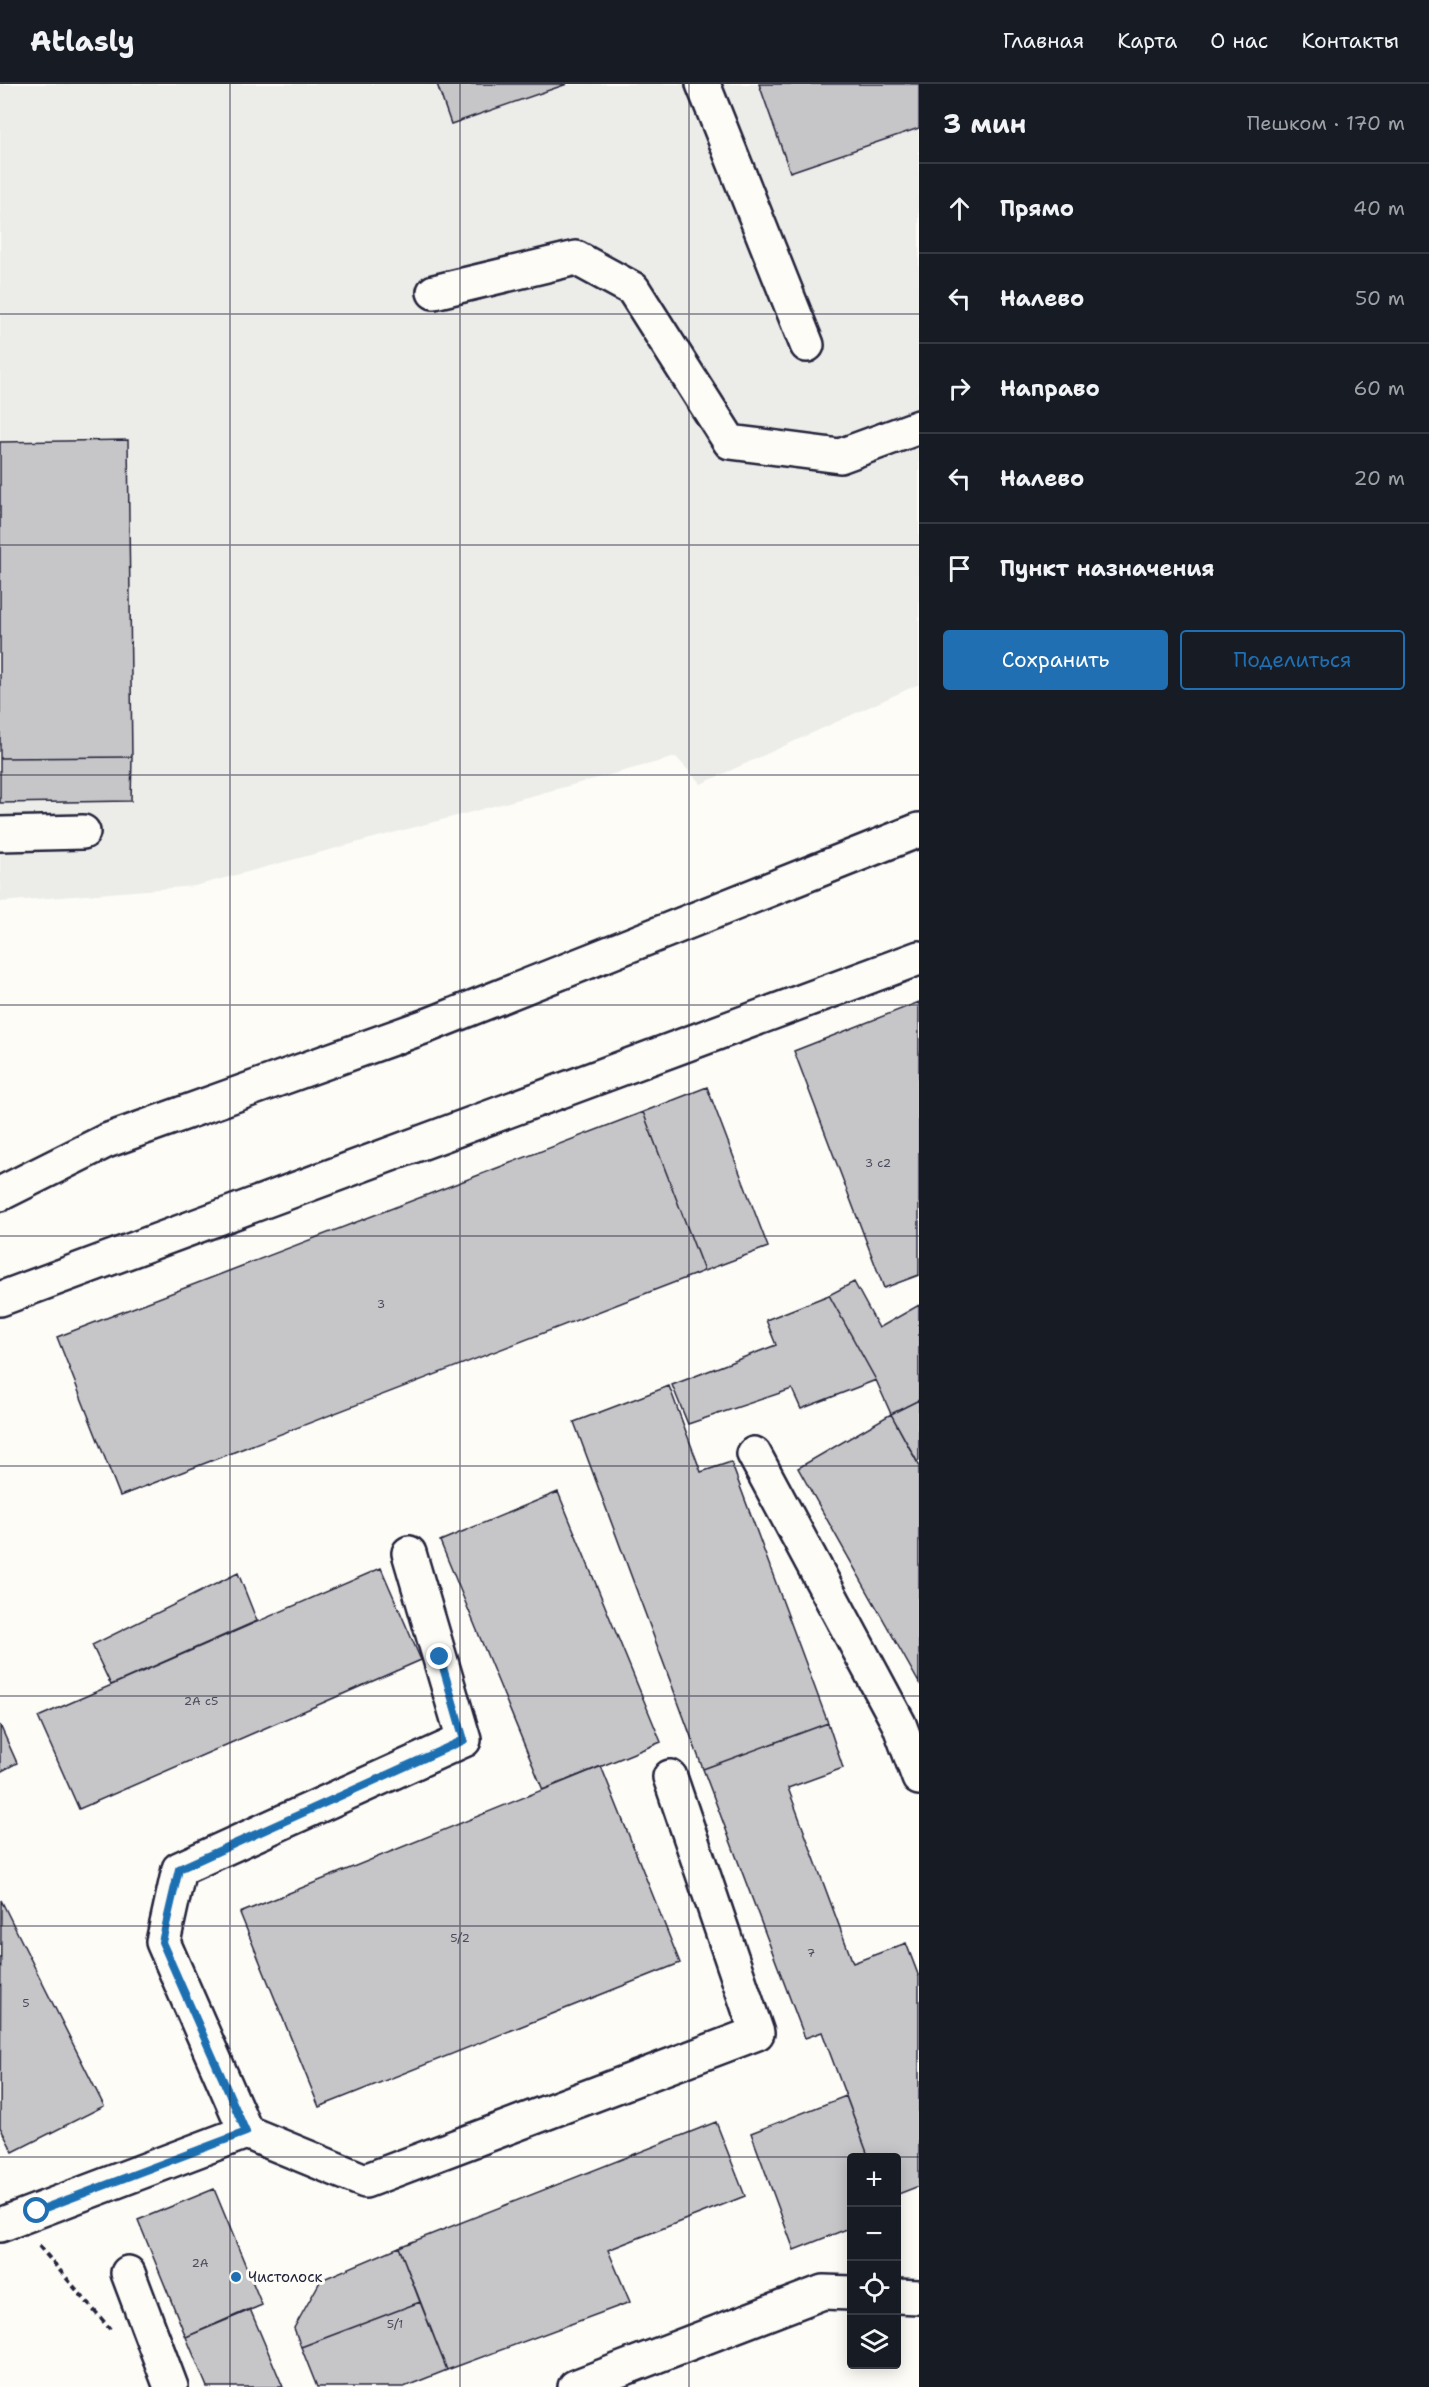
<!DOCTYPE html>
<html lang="ru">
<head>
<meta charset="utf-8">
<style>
	body { margin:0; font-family:"Shantell Sans",sans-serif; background:#242831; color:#f1f3f6 }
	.controls { position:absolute; right:18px; bottom:18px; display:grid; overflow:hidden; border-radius:6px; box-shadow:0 3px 15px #0003 }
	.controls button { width:54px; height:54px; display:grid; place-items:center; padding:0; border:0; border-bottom:2px solid #363941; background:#171b24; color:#f1f3f6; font:30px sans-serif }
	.stop { position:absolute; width:18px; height:18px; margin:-14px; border:4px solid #1f6fb2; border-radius:50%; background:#fff }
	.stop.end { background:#1f6fb2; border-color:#fff; box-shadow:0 2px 6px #0008 }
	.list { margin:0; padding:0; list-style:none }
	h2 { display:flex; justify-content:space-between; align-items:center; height:78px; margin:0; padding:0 24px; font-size:26px }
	h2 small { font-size:20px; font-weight:400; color:#9ea1a6 }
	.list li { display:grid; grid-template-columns:39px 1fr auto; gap:18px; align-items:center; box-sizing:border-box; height:90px; padding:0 24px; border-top:2px solid #363941 }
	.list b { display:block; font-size:22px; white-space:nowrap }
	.list em { font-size:20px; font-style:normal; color:#9ea1a6 }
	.actions { display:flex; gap:12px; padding:18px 24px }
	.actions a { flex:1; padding:14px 0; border:2px solid #1f6fb2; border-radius:6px; text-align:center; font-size:21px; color:#1f6fb2 }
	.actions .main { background:#1f6fb2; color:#fff }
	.icon { flex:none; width:33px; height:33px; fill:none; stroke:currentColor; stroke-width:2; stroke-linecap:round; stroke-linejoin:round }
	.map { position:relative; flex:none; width:919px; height:2303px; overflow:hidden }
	header { display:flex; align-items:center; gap:36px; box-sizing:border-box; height:84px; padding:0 30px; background:#171b24; border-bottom:2px solid #363941 }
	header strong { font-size:28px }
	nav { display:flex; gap:33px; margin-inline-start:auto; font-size:21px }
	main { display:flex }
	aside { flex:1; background:#171b24 }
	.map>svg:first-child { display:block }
	.built { fill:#ecece9 }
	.building { fill:#c6c6c8; stroke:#22223b; stroke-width:1.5 }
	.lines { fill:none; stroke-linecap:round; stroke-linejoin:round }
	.minor-casing { stroke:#22223b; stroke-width:38 }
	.path { stroke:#22223b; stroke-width:4; stroke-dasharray:6 4.5; stroke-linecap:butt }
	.minor { stroke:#fdfcf7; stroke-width:33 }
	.route { stroke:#1f6fb2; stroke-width:8 }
	.grid { fill:none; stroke:#22223b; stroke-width:1.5; stroke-opacity:0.55 }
	.poi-dot { fill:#1f6fb2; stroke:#fdfcf7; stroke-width:2 }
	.labels { text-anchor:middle; stroke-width:6; stroke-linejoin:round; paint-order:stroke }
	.number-label { font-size:12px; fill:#4b4b5e }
	.poi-label { font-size:15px; fill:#22223b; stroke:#fdfcf7; text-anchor:start }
</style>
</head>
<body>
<header>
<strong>Atlasly</strong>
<nav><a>Главная</a><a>Карта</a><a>О нас</a><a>Контакты</a></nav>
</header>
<main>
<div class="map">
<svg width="919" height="2303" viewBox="0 0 919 2303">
	<rect width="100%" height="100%" fill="#fdfcf7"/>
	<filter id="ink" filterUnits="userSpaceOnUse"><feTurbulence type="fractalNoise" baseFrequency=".0167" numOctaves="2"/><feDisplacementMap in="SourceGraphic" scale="12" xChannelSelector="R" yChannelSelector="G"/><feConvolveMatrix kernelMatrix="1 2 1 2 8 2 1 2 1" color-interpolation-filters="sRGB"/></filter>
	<g filter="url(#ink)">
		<path class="built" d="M0 0H919V600L701 700 676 673 195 802 0 818Z"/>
		<path class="building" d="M437 0H567L451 40Z
			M759 0H919V44L790 88Z
			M128 356 132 673 0 674V358Z
			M132 673 131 717 0 719V674Z
			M919 918V1191L884 1204 794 967Z
			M707 1003 768 1163 704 1187 643 1028Z
			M643 1028 704 1187 120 1412 57 1253Z
			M854 1198 879 1244 919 1221V1316L891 1330 876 1296 829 1211Z
			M829 1211 876 1296 801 1325 792 1305 688 1340 672 1301 776 1261 766 1236Z
			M669 1302 701 1388 731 1378 828 1639 703 1685 574 1338Z
			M919 1316V1377L917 1378 891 1330Z
			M891 1330 919 1381V1599L798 1384Z
			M558 1408 661 1658 543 1706 440 1457Z
			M381 1484 421 1576 79 1725 38 1633Z
			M238 1489 257 1537 111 1601 92 1561Z
			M828 1639 843 1684 788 1704 853 1879 906 1859 919 1893V2102L896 2111V2074H869L822 1948 805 1954 703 1685Z
			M0 1641 17 1679 0 1688Z
			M601 1682 680 1879 319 2023 240 1829Z
			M1 1816 104 2022 13 2068 0 2043Z
			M846 2012 869 2074H852V2143L794 2166 751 2049Z
			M716 2038 745 2112 608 2166 630 2218 447 2286 399 2163Z
			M214 2105 262 2221 186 2253 138 2136Z
			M399 2163 420 2218 301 2263 294 2244 321 2196Z
			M420 2218 447 2286 404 2303H317L301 2263Z
			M250 2225 283 2303H207L186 2253Z"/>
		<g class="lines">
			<defs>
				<path id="minor" d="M703 0 807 261
					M434 208 576 174 633 205 730 358 840 372 919 343
					M0 750 83 748
					M0 1110 106 1057 429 941 919 746
					M0 1215 919 874
					M754 1370 899 1640 919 1694
					M246 2048 365 2097 757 1949 670 1693
					M0 2141 246 2048 163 1858 179 1785 464 1656 409 1469
					M128 2189 171 2303
					M896 2212 919 2213
					M575 2303 823 2208 852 2209"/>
			</defs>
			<use href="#minor" class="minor-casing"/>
			<path class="path" d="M39 2162 110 2245"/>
			<use href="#minor" class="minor"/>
		</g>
	</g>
	<g class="lines" filter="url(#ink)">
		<path class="route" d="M37 2127 246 2048 162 1858 179 1785 464 1656 440 1573"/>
	</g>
	<path class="grid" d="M230 0V2303M460 0V2303M689 0V2303M0 230H919M0 461H919M0 691H919M0 921H919M0 1152H919M0 1382H919M0 1612H919M0 1842H919M0 2073H919"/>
	<circle class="poi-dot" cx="236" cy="2193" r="6"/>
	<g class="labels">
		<g class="number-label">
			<text x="878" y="1083">3 с2</text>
			<text x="381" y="1224">3</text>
			<text x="201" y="1621">2А с5</text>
			<text x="460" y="1858">5/2</text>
			<text x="811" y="1873">7</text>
			<text x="26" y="1923">5</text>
			<text x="200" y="2183">2А</text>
			<text x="395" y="2244">5/1</text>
		</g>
		<g class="poi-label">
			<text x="248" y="2198">Чистолоск</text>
		</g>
	</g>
</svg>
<div class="controls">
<button>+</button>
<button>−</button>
<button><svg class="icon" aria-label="locate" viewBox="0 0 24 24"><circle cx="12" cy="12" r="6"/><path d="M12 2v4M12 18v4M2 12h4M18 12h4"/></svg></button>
<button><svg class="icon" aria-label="layers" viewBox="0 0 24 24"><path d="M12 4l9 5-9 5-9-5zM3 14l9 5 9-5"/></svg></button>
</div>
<div class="stop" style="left:37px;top:2127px"></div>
<div class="stop end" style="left:440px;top:1573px"></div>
</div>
<aside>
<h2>3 мин<small>Пешком · 170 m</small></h2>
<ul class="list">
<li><svg class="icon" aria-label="ahead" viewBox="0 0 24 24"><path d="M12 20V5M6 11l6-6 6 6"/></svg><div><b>Прямо</b></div><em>40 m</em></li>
<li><svg class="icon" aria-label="left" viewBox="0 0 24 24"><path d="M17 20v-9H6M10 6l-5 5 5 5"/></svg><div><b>Налево</b></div><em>50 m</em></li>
<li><svg class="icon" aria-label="right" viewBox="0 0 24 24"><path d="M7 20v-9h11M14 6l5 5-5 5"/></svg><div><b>Направо</b></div><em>60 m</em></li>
<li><svg class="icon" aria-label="left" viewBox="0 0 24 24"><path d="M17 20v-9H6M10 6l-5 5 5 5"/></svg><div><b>Налево</b></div><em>20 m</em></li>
<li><svg class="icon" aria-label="arrive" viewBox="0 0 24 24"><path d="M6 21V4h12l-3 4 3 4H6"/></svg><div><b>Пункт назначения</b></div></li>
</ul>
<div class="actions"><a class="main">Сохранить</a><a>Поделиться</a></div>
</aside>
</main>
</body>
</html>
